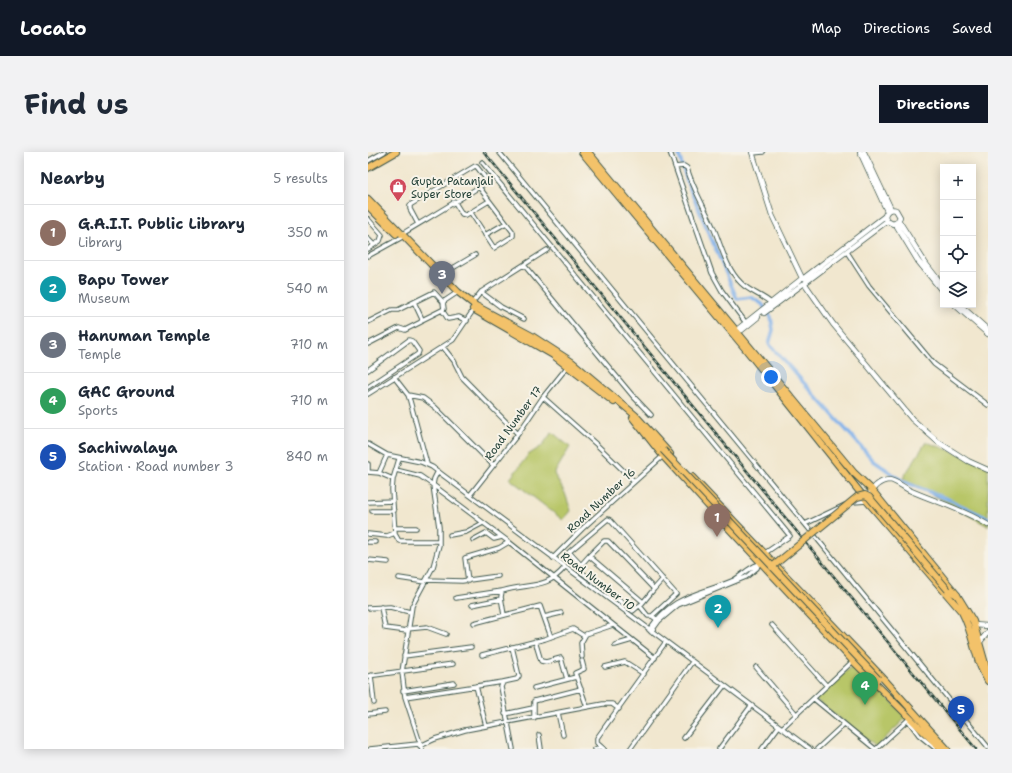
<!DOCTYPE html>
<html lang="en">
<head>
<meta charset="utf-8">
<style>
	body { margin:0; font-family:"Shantell Sans",sans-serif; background:#f2f2f3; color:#1f2937 }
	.controls { position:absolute; right:12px; top:12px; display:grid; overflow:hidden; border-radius:0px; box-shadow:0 2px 10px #0003 }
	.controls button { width:36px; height:36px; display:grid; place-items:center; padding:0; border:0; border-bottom:1px solid #e0e1e3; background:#fff; color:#1f2937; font:20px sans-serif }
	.you { position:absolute; left:403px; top:225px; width:14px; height:14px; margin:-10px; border:3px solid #fff; border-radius:50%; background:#1a73e8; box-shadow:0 0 0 6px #1a73e833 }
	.badge { display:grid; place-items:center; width:26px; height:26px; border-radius:50%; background:#111827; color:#fff; font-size:13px; font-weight:700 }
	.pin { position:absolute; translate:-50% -33px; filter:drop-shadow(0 1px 2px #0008) }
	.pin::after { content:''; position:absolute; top:21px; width:14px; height:12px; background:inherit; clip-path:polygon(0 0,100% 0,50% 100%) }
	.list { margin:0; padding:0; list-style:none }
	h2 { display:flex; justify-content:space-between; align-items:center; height:52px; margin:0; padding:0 16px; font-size:17px }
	h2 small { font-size:13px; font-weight:400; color:#747a83 }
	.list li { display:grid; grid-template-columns:26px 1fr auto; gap:12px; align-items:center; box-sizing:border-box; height:56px; padding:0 16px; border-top:1px solid #e0e1e3 }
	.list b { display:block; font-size:15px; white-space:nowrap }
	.list p { margin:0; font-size:13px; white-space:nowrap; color:#747a83 }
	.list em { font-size:13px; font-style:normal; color:#747a83 }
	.icon { flex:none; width:22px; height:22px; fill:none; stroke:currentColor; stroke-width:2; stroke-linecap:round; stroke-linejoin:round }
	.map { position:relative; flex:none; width:620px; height:597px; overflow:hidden; border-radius:0px }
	header { display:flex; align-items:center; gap:24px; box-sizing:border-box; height:56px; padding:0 20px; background:#111827; color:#fff }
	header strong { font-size:19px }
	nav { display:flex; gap:22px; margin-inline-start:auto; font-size:14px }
	.intro { display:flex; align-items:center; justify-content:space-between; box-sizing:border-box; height:96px; padding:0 24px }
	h1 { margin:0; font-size:28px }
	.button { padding:10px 18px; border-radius:0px; background:#111827; color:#fff; font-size:14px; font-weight:700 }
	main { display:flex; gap:24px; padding:0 24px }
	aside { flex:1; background:#fff; border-radius:0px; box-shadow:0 2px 10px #0003 }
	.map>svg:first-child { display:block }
	.park { fill:#b8c668; stroke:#6c824e }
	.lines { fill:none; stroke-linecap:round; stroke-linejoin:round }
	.canal { stroke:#7eb0ea; stroke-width:3.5 }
	.minor-casing { stroke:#3e564b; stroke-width:5.5 }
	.tertiary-casing { stroke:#3e564b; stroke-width:6 }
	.primary-casing { stroke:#3e564b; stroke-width:8 }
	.trunk-casing { stroke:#3e564b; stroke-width:8 }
	.minor { stroke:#fff; stroke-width:3.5 }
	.tertiary { stroke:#fff; stroke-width:4.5 }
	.primary { stroke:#f3c26a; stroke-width:6 }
	.trunk { stroke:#f3c26a; stroke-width:6 }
	.rail-casing { stroke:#1f3d34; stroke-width:2.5 }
	.rail { stroke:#f7f3e8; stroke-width:1; stroke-dasharray:3; stroke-linecap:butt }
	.trunk-bridge-casing { stroke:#3e564b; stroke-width:8; stroke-linecap:butt }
	.trunk-bridge { stroke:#f3c26a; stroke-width:6 }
	.labels { text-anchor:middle; stroke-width:4; stroke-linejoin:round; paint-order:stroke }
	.poi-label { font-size:11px; fill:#1f3d34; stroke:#f7f3e8; text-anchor:start }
	.street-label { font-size:11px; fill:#1f3d34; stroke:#f7f3e8 }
</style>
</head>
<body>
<header>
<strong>Locato</strong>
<nav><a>Map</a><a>Directions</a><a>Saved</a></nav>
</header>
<div class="intro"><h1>Find us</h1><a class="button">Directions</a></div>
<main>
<aside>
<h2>Nearby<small>5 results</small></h2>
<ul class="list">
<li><span class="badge" style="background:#8d6e63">1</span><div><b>G.A.I.T. Public Library</b><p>Library</p></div><em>350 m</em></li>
<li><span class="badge" style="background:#0f9aa8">2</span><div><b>Bapu Tower</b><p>Museum</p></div><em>540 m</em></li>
<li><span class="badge" style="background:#6b7280">3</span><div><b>Hanuman Temple</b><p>Temple</p></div><em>710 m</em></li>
<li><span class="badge" style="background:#2e9e5b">4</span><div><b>GAC Ground</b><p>Sports</p></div><em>710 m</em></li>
<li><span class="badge" style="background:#1a4fb4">5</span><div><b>Sachiwalaya</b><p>Station · Road number 3</p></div><em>840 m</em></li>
</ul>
</aside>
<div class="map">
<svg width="620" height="597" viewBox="0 0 620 597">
	<rect width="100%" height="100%" fill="#f7f3e8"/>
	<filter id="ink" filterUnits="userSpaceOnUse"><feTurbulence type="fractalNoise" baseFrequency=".025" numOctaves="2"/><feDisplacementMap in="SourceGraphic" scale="8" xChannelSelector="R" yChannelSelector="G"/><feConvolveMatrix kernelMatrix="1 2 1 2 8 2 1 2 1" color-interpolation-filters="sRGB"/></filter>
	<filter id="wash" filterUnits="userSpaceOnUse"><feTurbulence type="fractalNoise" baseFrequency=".012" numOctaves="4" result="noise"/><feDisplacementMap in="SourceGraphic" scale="16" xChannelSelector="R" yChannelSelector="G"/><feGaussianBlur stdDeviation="0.9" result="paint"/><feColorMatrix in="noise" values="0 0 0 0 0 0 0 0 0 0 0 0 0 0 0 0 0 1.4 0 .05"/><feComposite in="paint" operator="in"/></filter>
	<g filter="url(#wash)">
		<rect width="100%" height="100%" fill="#f1e7cf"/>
		<path class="park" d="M184 280 202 295 186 322 197 341 203 359 195 368 142 327 160 303 174 294Z
			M558 290 620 312V374L535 326Z
			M486 512 539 565 509 594H507L448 548 449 545Z"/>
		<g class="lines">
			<path class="canal" d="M310 0 320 32 369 147 383 145 394 152 403 165 405 178 401 192 506 309 536 330 582 348 620 366"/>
		</g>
	</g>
	<g filter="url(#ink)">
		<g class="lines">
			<defs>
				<path id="minor" d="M131 0 437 372 477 353
					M302 0 344 121 354 139 378 171
					M385 1 395 0
					M0 9 16 0
					M114 10 422 384 397 401
					M307 15 316 14 319 16C325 37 337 56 346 77 354 96 358 116 373 131 382 140 394 143 403 151
					M86 49 94 62 98 63 121 49
					M103 61 126 96 145 84V80L111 35
					M0 67 14 83 12 89 0 97
					M34 82C62 65 91 48 119 30V28L109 15 107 14 42 53V57L50 72
					M117 83 138 71
					M0 87 6 93
					M479 100 501 134 566 212 620 253
					M0 104 36 84
					M156 113 264 243 283 263
					M73 123 107 103
					M113 140 133 155 156 167
					M104 151 113 140 179 98
					M74 158 80 167 91 165 99 169
					M54 168 76 157 75 150
					M0 170 24 158H30L66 140 75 150 90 140
					M0 192 31 176 37 178 53 170 54 167 46 150
					M75 195 86 209 94 225 150 282
					M0 218 41 188 44 189 51 199 50 202 0 235
					M26 225 40 243 42 249 59 312
					M0 242 85 188 106 157
					M40 243 55 246 67 255 125 313
					M175 245 229 293 266 329
					M0 292 19 303 53 310 64 315 442 597
					M0 312V320
					M28 318 52 324 65 333 71 375V393L65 415 44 454 34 520 37 545 54 597
					M70 319 66 327 65 333 141 390 287 506
					M0 320 11 321 25 327
					M11 321 19 303
					M102 343 150 282 175 245 200 214
					M0 350 25 349
					M485 350 499 349
					M4 359H26
					M437 372 620 595
					M27 376H48
					M0 382 19 384 27 381 24 338 25 327 31 307
					M27 382 31 389H71
					M82 383 98 380 115 371
					M105 388 118 381 126 387 134 385
					M0 390H7
					M221 404 213 413 201 400 240 367 242 368 308 442 284 464
					M185 406 214 377 295 304
					M0 408 20 410
					M213 413 212 419 265 459 272 453
					M31 426 57 430
					M58 428 94 429 130 424
					M100 429 97 406 131 396 141 390
					M286 437 295 427
					M88 446 134 439
					M274 449 221 404 236 389H240L286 437 272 454 280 464H284L291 469
					M104 453 133 447
					M13 455 17 476 39 479
					M0 456 22 455 42 460
					M136 463 133 445 134 439C159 431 179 438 197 415
					M176 465 193 461
					M106 471 172 454 183 485
					M404 473 459 534
					M39 477 59 475 78 482
					M281 478C306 442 329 444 366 428 373 424 382 415 389 413
					M283 480 291 469 310 453 378 425 389 416 392 408
					M167 489 173 509 178 510 193 506 199 527
					M247 493 264 488
					M144 495 151 524 149 527 135 530 133 535 145 597
					M114 503 177 487 205 477 216 484
					M36 504 103 495
					M214 505 213 491 218 482 245 473
					M214 509 216 517 207 521 219 555
					M237 515 257 510 276 522
					M388 515 429 563
					M3 523 6 551
					M0 524 85 512
					M108 534 118 574
					M166 536 208 525
					M35 539 86 531
					M37 545 135 530
					M446 547 507 597
					M190 561 195 583
					M0 562 17 560
					M137 562 165 556
					M166 566V549L213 537
					M540 568 551 583 567 596
					M414 576 485 509
					M171 583 173 597
					M316 586 356 534
					M2 597 50 592 52 594 67 587 97 578 235 552H244L251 557
					M227 597 233 595
					M236 597 229 591V586L297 491
					M262 597 324 510
					M351 597 383 554
					M394 597 411 574
					M449 597 476 572
					M508 597 542 566"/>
				<path id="tertiary" d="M384 0 404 63 434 126
					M492 0 519 59
					M496 0 523 57
					M531 69 558 112 575 134
					M527 71 550 109 575 140
					M436 126 517 64C518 59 522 56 528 58L532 65 529 70 525 72 519 69 517 64
					M438 130 519 69
					M437 132 465 172 544 267 570 290 600 309 620 318
					M587 153 620 182
					M592 153 620 178
					M396 161 435 132
					M374 178 390 165
					M366 180 432 128
					M499 347C503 338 510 329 521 328 527 328 535 335 541 338 568 350 595 357 620 373
					M606 473 620 474
					M611 491 620 480"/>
				<path id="primary" d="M214 0 376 195 499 349 594 460C606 482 606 508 620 529
					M220 0 486 321 503 337 589 443 605 469 620 522
					M0 16 28 0"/>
				<path id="trunk" d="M0 47 90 140 108 154 164 184 204 210 267 263 302 302
					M0 54 28 82
					M105 157 185 203 246 250
					M265 266 295 304 354 369 485 509 573 597
					M324 325 513 524 579 597
					M580 438 589 443"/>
			</defs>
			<use href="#minor" class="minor-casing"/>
			<use href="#tertiary" class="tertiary-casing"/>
			<use href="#primary" class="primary-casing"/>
			<use href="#trunk" class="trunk-casing"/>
			<use href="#minor" class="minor"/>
			<use href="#tertiary" class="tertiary"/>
			<use href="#primary" class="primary"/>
			<use href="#trunk" class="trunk"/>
			<defs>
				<path id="rail" d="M116 0 608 597"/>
			</defs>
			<use href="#rail" class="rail-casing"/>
			<use href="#rail" class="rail"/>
			<defs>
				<path id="trunk-bridge" d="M295 298 510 527
					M404 415 489 345 497 343 501 345 580 438"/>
			</defs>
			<use href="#trunk-bridge" class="trunk-bridge-casing"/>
			<use href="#trunk-bridge" class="trunk-bridge"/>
		</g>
	</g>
	<defs>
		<symbol id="shop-pin" viewBox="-11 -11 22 30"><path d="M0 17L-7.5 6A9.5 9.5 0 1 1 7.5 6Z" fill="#d1495b" stroke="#f7f3e8"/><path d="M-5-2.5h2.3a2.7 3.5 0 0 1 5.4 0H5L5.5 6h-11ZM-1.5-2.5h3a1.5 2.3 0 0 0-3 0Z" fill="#fff"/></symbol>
	</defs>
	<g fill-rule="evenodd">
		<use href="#shop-pin" x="20" y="25" width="20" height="27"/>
	</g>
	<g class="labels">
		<g class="poi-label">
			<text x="43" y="33">Gupta Patanjali<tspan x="43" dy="13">Super Store</tspan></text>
		</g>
		<g class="street-label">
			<text transform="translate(145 271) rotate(-54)" y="4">Road Number 17</text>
			<text transform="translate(233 348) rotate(-43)" y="4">Road Number 16</text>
			<text transform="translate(230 429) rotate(37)" y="4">Road Number 10</text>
		</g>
	</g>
</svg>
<div class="controls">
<button>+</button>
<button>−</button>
<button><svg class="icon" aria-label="locate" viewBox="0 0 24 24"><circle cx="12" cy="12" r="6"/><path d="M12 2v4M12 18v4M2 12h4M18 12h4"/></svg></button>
<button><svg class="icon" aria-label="layers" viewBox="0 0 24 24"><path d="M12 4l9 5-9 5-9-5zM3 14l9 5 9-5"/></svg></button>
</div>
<div class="you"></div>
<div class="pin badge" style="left:349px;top:385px;background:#8d6e63">1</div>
<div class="pin badge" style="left:350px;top:476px;background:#0f9aa8">2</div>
<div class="pin badge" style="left:74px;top:142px;background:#6b7280">3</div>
<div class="pin badge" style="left:497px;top:553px;background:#2e9e5b">4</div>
<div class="pin badge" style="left:593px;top:577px;background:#1a4fb4">5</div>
</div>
</main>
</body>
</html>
